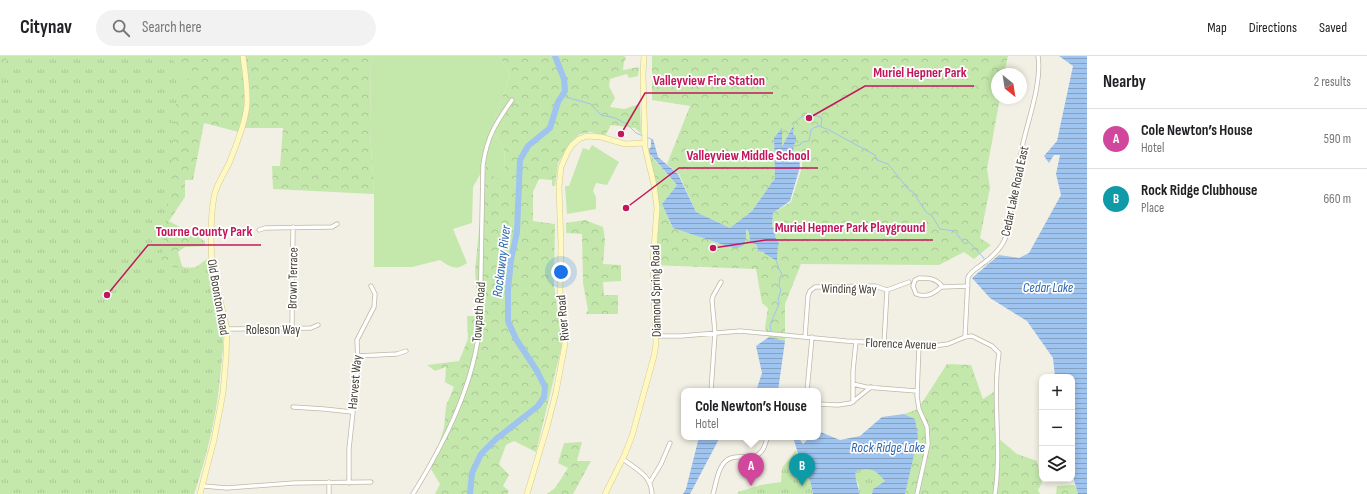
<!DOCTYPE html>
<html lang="en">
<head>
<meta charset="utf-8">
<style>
	body { margin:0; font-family:"Sofia Sans Condensed",sans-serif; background:#f2f2f2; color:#202124 }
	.controls { position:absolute; right:12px; bottom:12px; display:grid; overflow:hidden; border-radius:8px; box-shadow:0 2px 6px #0003 }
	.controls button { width:36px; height:36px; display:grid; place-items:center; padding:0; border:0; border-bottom:1px solid #e0e0e0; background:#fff; color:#202124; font:20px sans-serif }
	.compass { position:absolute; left:991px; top:12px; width:36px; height:36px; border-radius:50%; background:#fff; box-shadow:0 2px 6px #0003; rotate:150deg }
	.you { position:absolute; left:561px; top:216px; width:14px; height:14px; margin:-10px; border:3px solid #fff; border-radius:50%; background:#1a73e8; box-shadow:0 0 0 6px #1a73e833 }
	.badge { display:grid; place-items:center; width:26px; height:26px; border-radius:50%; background:#fb5411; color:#fff; font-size:13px; font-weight:700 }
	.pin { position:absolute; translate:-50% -33px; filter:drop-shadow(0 1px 2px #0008) }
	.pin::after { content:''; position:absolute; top:21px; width:14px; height:12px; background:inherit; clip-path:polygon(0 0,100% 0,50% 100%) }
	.popup { position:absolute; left:681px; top:332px; width:140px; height:52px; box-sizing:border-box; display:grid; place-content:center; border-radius:8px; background:#fff; filter:drop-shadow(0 1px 3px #0005); font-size:13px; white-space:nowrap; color:#757577 }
	.popup b { font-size:15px; color:#202124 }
	.popup::after { content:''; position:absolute; left:50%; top:100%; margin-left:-8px; border:8px solid transparent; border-top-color:#fff }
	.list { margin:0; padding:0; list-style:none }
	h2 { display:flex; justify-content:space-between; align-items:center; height:52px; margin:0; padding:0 16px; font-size:17px }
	h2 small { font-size:13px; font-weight:400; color:#757577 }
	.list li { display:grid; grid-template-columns:26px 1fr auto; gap:12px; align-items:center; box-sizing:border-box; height:60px; padding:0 16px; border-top:1px solid #e0e0e0 }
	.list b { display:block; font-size:15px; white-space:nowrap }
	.list p { margin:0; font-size:13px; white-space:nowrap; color:#757577 }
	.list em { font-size:13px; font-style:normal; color:#757577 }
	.icon { flex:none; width:22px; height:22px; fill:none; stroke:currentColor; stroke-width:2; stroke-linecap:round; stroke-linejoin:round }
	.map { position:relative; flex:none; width:1087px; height:438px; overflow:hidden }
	header { display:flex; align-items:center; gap:24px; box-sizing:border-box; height:56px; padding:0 20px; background:#fff; border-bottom:1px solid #e0e0e0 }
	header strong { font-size:19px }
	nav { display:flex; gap:22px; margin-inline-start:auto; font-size:14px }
	.search { width:280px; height:36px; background:#f2f2f2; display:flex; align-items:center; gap:10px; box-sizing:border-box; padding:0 14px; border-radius:22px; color:#757577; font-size:15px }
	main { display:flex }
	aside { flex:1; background:#fff }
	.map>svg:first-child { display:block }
	.green { fill:#c4e7ac }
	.forest { fill:url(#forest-crowns) }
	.park { fill:url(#park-tufts) }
	.water { fill:url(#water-rules) }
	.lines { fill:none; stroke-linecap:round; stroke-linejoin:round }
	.stream { stroke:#9fc4f0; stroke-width:1 }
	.river { stroke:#9fc4f0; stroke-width:6 }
	.street-casing { stroke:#bdb9a6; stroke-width:5 }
	.secondary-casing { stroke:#d3cb93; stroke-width:6 }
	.street { stroke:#fff; stroke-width:3.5 }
	.secondary { stroke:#fff8c1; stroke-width:5 }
	.labels { text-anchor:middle; stroke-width:3.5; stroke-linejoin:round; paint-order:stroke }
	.street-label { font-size:13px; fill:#444034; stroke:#fff }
	.water-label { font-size:14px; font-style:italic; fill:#2d67b0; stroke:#fff }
	.leader { fill:none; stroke:#c2185b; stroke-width:1.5 }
	.callout-dot { fill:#c2185b; stroke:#fff; stroke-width:1.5 }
	.callout-label { font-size:14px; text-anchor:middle; font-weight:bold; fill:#c2185b; stroke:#fff; stroke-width:3.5; stroke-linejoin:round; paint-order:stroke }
</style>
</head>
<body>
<header>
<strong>Citynav</strong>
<div class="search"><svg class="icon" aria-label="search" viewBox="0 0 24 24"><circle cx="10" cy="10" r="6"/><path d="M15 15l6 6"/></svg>Search here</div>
<nav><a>Map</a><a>Directions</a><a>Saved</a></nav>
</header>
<main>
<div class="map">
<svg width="1087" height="438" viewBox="0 0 1087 438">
	<defs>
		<pattern id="forest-crowns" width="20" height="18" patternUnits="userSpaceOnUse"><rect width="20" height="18" fill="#c4e7ac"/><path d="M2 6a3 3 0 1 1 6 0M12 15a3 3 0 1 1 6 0" fill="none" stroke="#aac795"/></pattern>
		<pattern id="park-tufts" width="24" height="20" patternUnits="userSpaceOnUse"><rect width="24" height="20" fill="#c4e7ac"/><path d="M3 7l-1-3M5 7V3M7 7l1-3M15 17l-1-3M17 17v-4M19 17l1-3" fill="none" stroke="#aac795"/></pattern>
		<pattern id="water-rules" width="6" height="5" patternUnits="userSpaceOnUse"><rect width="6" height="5" fill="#9fc4f0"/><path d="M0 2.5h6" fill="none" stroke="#83a1c3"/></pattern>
	</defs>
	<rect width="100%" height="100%" fill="#f2f0e4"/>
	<path class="green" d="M371 0H499L510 18 492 73 504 93 505 114 496 125 486 108 473 131 472 167 453 173 467 207C456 215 450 211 440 204L412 211H374V138L370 74Z
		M592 89 619 106 607 129 596 127 593 135 596 141V153L567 158 565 130H569L583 92 589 94Z"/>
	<path class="forest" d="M0 0H371L370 74 374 138 273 133 272 110H280L283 72H242L239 76 204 67 193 124H185V141L169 165 205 185V190L185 191 178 196 182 210 187 213 196 211 207 203C211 230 222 257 223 284 223 292 222 301 221 309 218 353 208 396 194 438H0Z
		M499 0H624L626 2 624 6 623 14 639 11 638 20 629 22 627 18 610 23 609 30 615 42 610 51 624 53 640 48 641 78 635 72 611 69 605 80 591 76 580 78 571 86 558 107 555 130H552V124L539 123 533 136V165L555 168 554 228 562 289 536 396 514 385 506 389 499 408 509 419 503 430 509 435 507 438H435L440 428 431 413 444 372 446 350 454 331 445 326 446 311 435 315 427 309 459 305 468 283 467 260H478L475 214 486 108 496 124 505 114 504 93 492 73 510 18Z
		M652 0H1008L1004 18H997V42H1000L987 113 990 132 980 182 991 189 974 203 964 196 939 209 801 208 785 248V285L769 281 765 272 768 252 762 247 756 213 652 209 656 150 646 95 649 93V98L677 129 662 148 673 172 733 192H738L746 178 747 173 749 174V183L756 188 757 194 762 195 765 197 777 204 778 190 772 171 773 157 791 146 802 111V100L793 94V69L782 92 774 82 775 122 752 155 745 160 744 164 730 172 696 156 679 118 667 108 690 50 652 44Z
		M585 164 603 171 605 184 603 208 621 209V225L603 226 604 239H618V258H586L588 254 583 227 582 178 566 177V167Z
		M947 308 971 309 983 343 997 334 998 382 1017 398 1037 405 1042 427 1038 434 1040 438H905L915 363 904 358 918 353Z
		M582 386 577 405H591L573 438H547L555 432 568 412 558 407 564 387Z
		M1075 429 1078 438H1056L1057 430Z"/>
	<path class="park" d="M7 0H170L182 18 189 20 177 45 173 58 171 108 161 211 208 212C214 236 222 260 223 284 223 292 222 301 221 309 218 353 208 396 194 438H0V35Z
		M796 394 802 411 810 424 813 438H738V436L761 429 781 426 782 412Z
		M868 412 877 415 885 425 873 433 872 438H859V429L855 422 856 415Z"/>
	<path class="water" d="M1059 0H1087V438H1078L1072 417V321H1055L1053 302 1027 265 990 242 972 222 999 199 1019 202 1029 197 1061 139 1056 118 1060 99H1054L1049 107 1044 100 1057 85 1073 10Z
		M794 68 793 78 796 80V86L794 88 793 94 799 101 800 111 790 145 773 157 772 171H777L775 181 779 187 778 190 777 204H775L764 197V196L758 195 756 188 750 187 749 177 747 173 746 175V183L744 189 738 192H733L673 172 662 148 677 129 649 97V93L651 91V83H653L658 101 678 118 696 156 730 172 752 155 775 122 774 82 782 72V91Z
		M769 281 785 285 778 335H756L762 317 756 290Z
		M904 358 915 363 918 381 905 438H872L873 433 885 425C875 413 871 411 856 415 854 425 859 428 859 438H813L810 424 802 411 793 381H798L803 388 810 381H818V375L840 384 860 380 882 361Z
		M699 381H720L690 438H683L686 433Z"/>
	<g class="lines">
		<path class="stream" d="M562 40 591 48 601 59 615 62 627 68 636 77 643 80
			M794 68C802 58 810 56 822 62L821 70
			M646 81 651 83
			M793 90 800 89 802 86 809 85 811 74 813 72 819 70 829 74 875 99 877 104 888 108 909 134 913 136 926 156 932 160 940 173 954 175 965 188 969 186 983 201 988 209
			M771 275 770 269 779 248V245L778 244 781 234 779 230 780 221 782 218 779 213 776 204"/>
		<path class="river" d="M470 438 472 417 481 398 496 383 538 350 544 341 545 331 537 315 516 283 508 265V234L511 204 517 176 520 104 528 90 550 72 558 46 565 35 564 23 555 0"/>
		<defs>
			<path id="street" d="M259 174 265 172 332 171 337 168
				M919 222C928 222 935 222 941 229V231C934 238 926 242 916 238L913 230 915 224Z
				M942 231 968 230
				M227 273 311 272 318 269
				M292 273 293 171
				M656 280H681L740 275 846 285 933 290 948 288 965 281 972 280 992 290 999 297C992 344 1002 391 995 438
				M805 281 808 240 810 235 815 231 875 230 887 234
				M965 281 968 221C972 214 979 211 985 206 993 200 1001 192 1005 183 1012 151 1017 119 1023 87 1029 61 1042 26 1038 0
				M884 287 887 234 909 226
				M357 300 397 298 406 295
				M853 328 866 331 916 335
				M711 335 715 277 712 244 713 240 721 226
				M807 335 812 281
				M853 346V315L856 285
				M818 348 838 349 851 347 871 331
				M293 351 324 353 352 356
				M623 403C637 414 651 419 652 438
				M650 426 661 408 670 387
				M349 427V393L358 309 357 284 374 251 375 238 371 230
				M203 430 227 432 294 427 371 426
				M329 438V426
				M413 438C445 386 475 327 480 266L483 109C487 80 496 67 512 44
				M713 438C716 428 717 416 723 408 737 390 761 416 767 381
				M917 438 928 388 927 371 919 353 917 340 919 289"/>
			<path id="secondary" d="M200 438 214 384 223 337 226 302 227 273 212 211C211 191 210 161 214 141 216 128 225 117 230 105 237 87 245 67 247 49 248 33 245 16 243 0
				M527 438 547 371 556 336 565 288 560 235 561 190 559 131 561 111 568 95 572 89 579 83 587 80 601 81 625 88 645 87
				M605 438 625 398 632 380 654 300 656 288 653 206 657 152 654 129 645 91 643 18 644 0"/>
		</defs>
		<use href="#street" class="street-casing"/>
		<use href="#secondary" class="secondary-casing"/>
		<use href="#street" class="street"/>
		<use href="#secondary" class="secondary"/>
	</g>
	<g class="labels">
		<g class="street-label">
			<text transform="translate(1014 135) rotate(-78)" y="5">Cedar Lake Road East</text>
			<text transform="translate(292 222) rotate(-89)" y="5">Brown Terrace</text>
			<text transform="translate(849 232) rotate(1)" y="5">Winding Way</text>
			<text transform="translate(655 235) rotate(-91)" y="5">Diamond Spring Road</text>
			<text transform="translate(219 241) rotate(80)" y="5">Old Boonton Road</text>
			<text transform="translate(478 256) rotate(-86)" y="5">Towpath Road</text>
			<text transform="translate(562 262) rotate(-95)" y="5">River Road</text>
			<text x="273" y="278">Roleson Way</text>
			<text transform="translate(901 287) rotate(2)" y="5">Florence Avenue</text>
			<text transform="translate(354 326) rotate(-85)" y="5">Harvest Way</text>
		</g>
		<g class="water-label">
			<text transform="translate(501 205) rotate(-83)" y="5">Rockaway River</text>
			<text x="1048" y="236">Cedar Lake</text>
			<text x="888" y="396">Rock Ridge Lake</text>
		</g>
	</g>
	<path class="leader" d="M809 62L865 30H974M621 78L645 37H773M626 152L679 112H818M713 192L766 184H933M107 239L148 189H261"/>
	<g class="callout-dot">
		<circle cx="809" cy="62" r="4"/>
		<circle cx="621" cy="78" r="4"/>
		<circle cx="626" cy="152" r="4"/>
		<circle cx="713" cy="192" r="4"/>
		<circle cx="107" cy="239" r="4"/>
	</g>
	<g class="callout-label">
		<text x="920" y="21">Muriel Hepner Park</text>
		<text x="709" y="29">Valleyview Fire Station</text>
		<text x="748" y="104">Valleyview Middle School</text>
		<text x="850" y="176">Muriel Hepner Park Playground</text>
		<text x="204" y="180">Tourne County Park</text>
	</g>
</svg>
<div class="controls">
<button>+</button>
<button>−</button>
<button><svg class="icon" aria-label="layers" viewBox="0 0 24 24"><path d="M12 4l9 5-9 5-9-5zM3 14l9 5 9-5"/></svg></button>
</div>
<svg class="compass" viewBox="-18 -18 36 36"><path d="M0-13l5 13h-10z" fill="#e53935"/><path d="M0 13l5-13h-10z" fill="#757577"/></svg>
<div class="you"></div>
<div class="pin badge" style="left:751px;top:430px;background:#d1479c">A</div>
<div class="popup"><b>Cole Newton’s House</b>Hotel</div>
<div class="pin badge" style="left:802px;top:430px;background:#0f9aa8">B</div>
</div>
<aside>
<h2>Nearby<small>2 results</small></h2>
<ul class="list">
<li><span class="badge" style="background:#d1479c">A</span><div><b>Cole Newton’s House</b><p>Hotel</p></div><em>590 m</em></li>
<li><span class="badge" style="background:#0f9aa8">B</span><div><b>Rock Ridge Clubhouse</b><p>Place</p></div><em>660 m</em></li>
</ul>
</aside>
</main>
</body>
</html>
